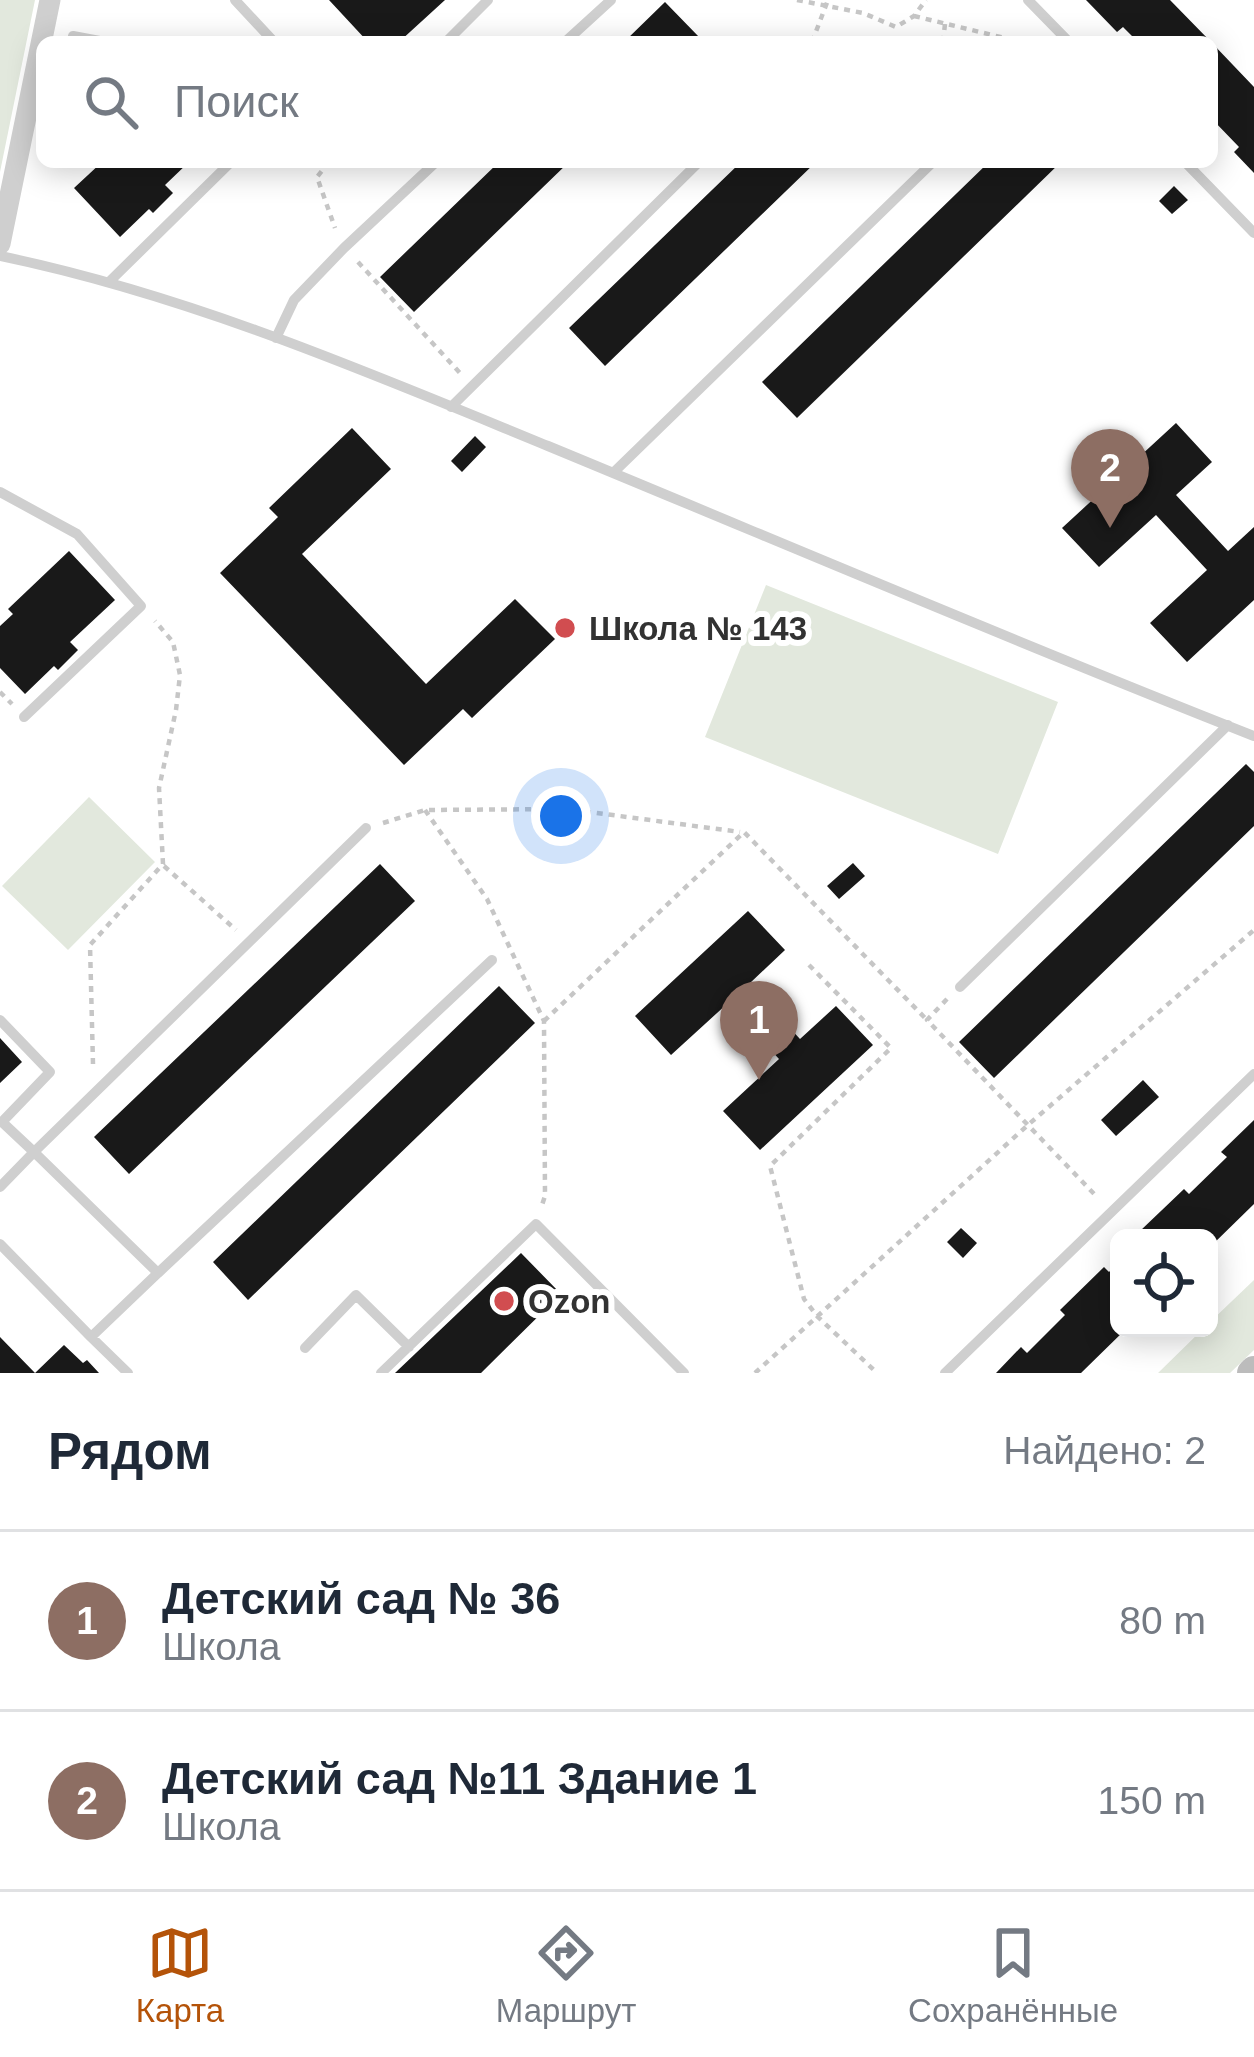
<!DOCTYPE html>
<html lang="ru">
<head>
<meta charset="utf-8">
<style>
	body { margin:0; font-family:Helvetica,sans-serif; background:#f2f2f3; color:#1f2937 }
	.controls { position:absolute; right:36px; bottom:36px; display:grid; overflow:hidden; border-radius:18px; box-shadow:0 6px 30px #0003 }
	.controls button { width:108px; height:108px; display:grid; place-items:center; padding:0; border:0; border-bottom:3px solid #e0e1e3; background:#fff; color:#1f2937; font:60px sans-serif }
	.you { position:absolute; left:561px; top:816px; width:42px; height:42px; margin:-30px; border:9px solid #fff; border-radius:50%; background:#1a73e8; box-shadow:0 0 0 18px #1a73e833 }
	.badge { display:grid; place-items:center; width:78px; height:78px; border-radius:50%; background:#b45309; color:#fff; font-size:39px; font-weight:700 }
	.pin { position:absolute; translate:-50% -99px; filter:drop-shadow(0 3px 6px #0008) }
	.pin::after { content:''; position:absolute; top:63px; width:42px; height:36px; background:inherit; clip-path:polygon(0 0,100% 0,50% 100%) }
	.list { margin:0; padding:0; list-style:none }
	h2 { display:flex; justify-content:space-between; align-items:center; height:156px; margin:0; padding:0 48px; font-size:51px }
	h2 small { font-size:39px; font-weight:400; color:#747a83 }
	.list li { display:grid; grid-template-columns:78px 1fr auto; gap:36px; align-items:center; box-sizing:border-box; height:180px; padding:0 48px; border-top:3px solid #e0e1e3 }
	.list b { display:block; font-size:45px; white-space:nowrap }
	.list p { margin:0; font-size:39px; white-space:nowrap; color:#747a83 }
	.list em { font-size:39px; font-style:normal; color:#747a83 }
	.icon { flex:none; width:66px; height:66px; fill:none; stroke:currentColor; stroke-width:2; stroke-linecap:round; stroke-linejoin:round }
	.map { position:relative; flex:none; width:1254px; height:1373px; overflow:hidden }
	.search { position:absolute; background:#fff; box-shadow:0 6px 30px #0003; left:36px; right:36px; top:36px; height:132px; display:flex; align-items:center; gap:30px; box-sizing:border-box; padding:0 42px; border-radius:18px; color:#747a83; font-size:45px }
	.sheet { height:516px; background:#fff }
	nav { display:flex; justify-content:space-around; align-items:center; box-sizing:border-box; height:168px; border-top:3px solid #e0e1e3; background:#fff; font-size:33px; color:#747a83 }
	nav a { display:grid; justify-items:center; gap:6px }
	nav .on { color:#b45309 }
	.map>svg:first-child { display:block }
	.green { fill:#e2e8dd }
	.building { fill:#191919 }
	.lines { fill:none; stroke-linecap:round; stroke-linejoin:round }
	.path { stroke:#c6c6c6; stroke-width:4.5; stroke-dasharray:6 6; stroke-linecap:butt }
	.lane { stroke:#cfcfcf; stroke-width:10 }
	.street { stroke:#cfcfcf; stroke-width:21 }
	.secondary { stroke:#bcbcbc; stroke-width:30 }
	.poi-dot { fill:#d14d50; stroke:#fff; stroke-width:4.5 }
	.labels { text-anchor:middle; stroke-width:12; stroke-linejoin:round; paint-order:stroke }
	.poi-label { font-size:33px; font-weight:bold; fill:#323232; stroke:#fff; text-anchor:start }
</style>
</head>
<body>
<div class="map">
<svg width="1254" height="1373" viewBox="0 0 1254 1373">
	<rect width="100%" height="100%" fill="#fff"/>
	<path class="green" d="M0 0H35L0 172Z
		M766 585 1058 702 998 854 705 737Z
		M89 797 155 862 68 950 2 886Z
		M1254 1280V1350L1230 1373H1158L1204 1328H1209V1323Z"/>
	<path class="building" d="M329 0H445L399 42H368Z
		M1086 0H1170L1211 42H1138L1123 27 1117 32Z
		M665 2 699 37 693 42H624Z
		M1212 43 1254 87V173L1234 152 1239 147 1212 119Z
		M102 162H189L165 185 173 193 153 213 149 209 120 237 74 188Z
		M499 162H569L414 312 380 277Z
		M741 162H816L605 366 569 328Z
		M989 162H1061L797 418 762 382Z
		M1174 186 1188 200 1172 214 1159 201Z
		M1176 423 1212 462 1176 495 1228 551 1254 527V600L1187 662 1150 623 1207 570 1156 515 1099 567 1062 528Z
		M352 428 391 469 302 554 426 684 515 599 555 639 472 718 463 709 404 765 220 573 278 517 269 508Z
		M475 436 486 447 462 472 451 461Z
		M69 551 115 600 70 642 78 650 58 670 54 666 25 694 0 668V626L13 614 8 609Z
		M1246 764 1254 772V826L994 1078 959 1042Z
		M853 863 865 876 839 899 827 886Z
		M380 864 415 901 129 1174 94 1137Z
		M748 911 785 950 749 984 800 1039 836 1006 873 1045 760 1150 723 1111 779 1059 728 1003 671 1055 635 1016Z
		M499 986 535 1023 248 1300 213 1262Z
		M0 1038 22 1062 0 1083Z
		M1143 1080 1159 1097 1116 1136 1101 1120Z
		M1254 1120V1204L1209 1248V1238H1147L1140 1231 1184 1189 1189 1194 1227 1157 1221 1152Z
		M961 1228 977 1243 963 1258 947 1242Z
		M521 1253 561 1294 481 1373H395Z
		M1119 1262V1328H1127L1081 1373H996L1021 1347 1027 1353 1065 1315 1060 1310 1104 1267 1109 1272Z
		M0 1337 35 1373 64 1345 83 1363 87 1360 99 1373H0Z"/>
	<g class="lines">
		<path class="path" d="M797 0 863 13 896 27 914 16 926 0
			M914 16 1021 42
			M812 42 828 0
			M943 42 945 24
			M329 162 317 177 335 228
			M358 262 460 373
			M0 692 12 704
			M425 810 487 899 544 1021 545 1196 541 1208
			M383 823 425 810 567 809 740 832
			M164 866 236 930
			M809 965 891 1048 770 1166 804 1299 817 1316 877 1373
			M947 999 927 1020 1098 1198
			M544 1021 744 832 927 1020
			M93 1064 90 945 163 864 159 788 176 710 180 675 173 642 155 621
			M755 1373 1029 1124 1254 930"/>
		<path class="lane" d="M235 0 274 42
			M1028 0 1069 42
			M73 36 105 42
			M446 42 488 0
			M565 42 611 0
			M1185 162 1254 233
			M0 256C189 295 370 373 548 446 783 543 1017 643 1254 736
			M109 282 231 162
			M276 338 294 300 344 248 436 162
			M451 407 699 162
			M613 473 933 162
			M0 492 77 534 141 606 24 717
			M960 987 1228 725
			M0 1020 50 1072 2 1122 34 1152 0 1187
			M0 1244 91 1337
			M158 1273 492 960
			M305 1348 356 1295 409 1347
			M128 1373 91 1337 158 1273 34 1152 366 828
			M381 1373 536 1224 684 1373
			M945 1373 1254 1074"/>
		<path class="street" d="M0 244 50 0"/>
		<path class="secondary" d="M1252 1373 1254 1371"/>
	</g>
	<g class="poi-dot">
		<circle cx="565" cy="628" r="12"/>
		<circle cx="504" cy="1301" r="12"/>
	</g>
	<g class="labels">
		<g class="poi-label">
			<text x="589" y="640">Школа № 143</text>
			<text x="528" y="1313">Ozon</text>
		</g>
	</g>
</svg>
<div class="controls">
<button><svg class="icon" aria-label="locate" viewBox="0 0 24 24"><circle cx="12" cy="12" r="6"/><path d="M12 2v4M12 18v4M2 12h4M18 12h4"/></svg></button>
</div>
<div class="you"></div>
<div class="pin badge" style="left:759px;top:1080px;background:#8d6e63">1</div>
<div class="pin badge" style="left:1110px;top:528px;background:#8d6e63">2</div>
<div class="search"><svg class="icon" aria-label="search" viewBox="0 0 24 24"><circle cx="10" cy="10" r="6"/><path d="M15 15l6 6"/></svg>Поиск</div>
</div>
<section class="sheet">
<h2>Рядом<small>Найдено: 2</small></h2>
<ul class="list">
<li><span class="badge" style="background:#8d6e63">1</span><div><b>Детский сад № 36</b><p>Школа</p></div><em>80 m</em></li>
<li><span class="badge" style="background:#8d6e63">2</span><div><b>Детский сад №11 Здание 1</b><p>Школа</p></div><em>150 m</em></li>
</ul>
</section>
<nav>
<a class="on"><svg class="icon" aria-label="map" viewBox="0 0 24 24"><path d="M3 6l6-2 6 2 6-2v14l-6 2-6-2-6 2zM9 4v14M15 6v14"/></svg>Карта</a>
<a><svg class="icon" aria-label="directions" viewBox="0 0 24 24"><path d="M12 3l9 9-9 9-9-9zM9 14v-3h6M13 9l2 2-2 2"/></svg>Маршрут</a>
<a><svg class="icon" aria-label="saved" viewBox="0 0 24 24"><path d="M7 4h10v16l-5-4-5 4z"/></svg>Сохранённые</a>
</nav>
</body>
</html>
